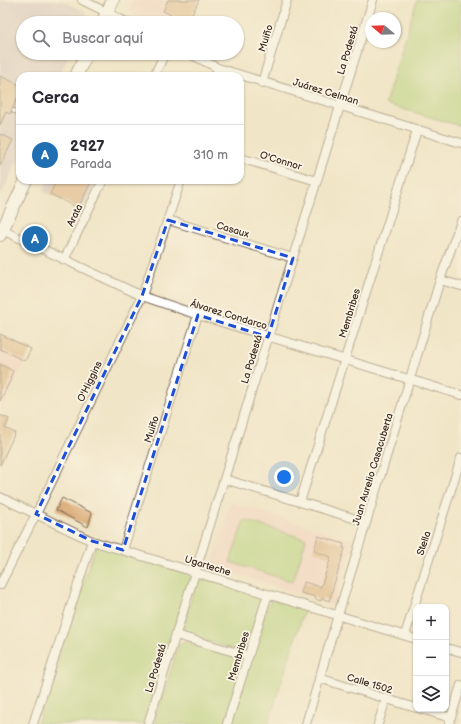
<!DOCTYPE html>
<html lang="es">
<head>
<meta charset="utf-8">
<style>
	body { margin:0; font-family:"Balsamiq Sans",sans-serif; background:#f7f7f7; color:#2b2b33 }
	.controls { position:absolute; right:12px; bottom:12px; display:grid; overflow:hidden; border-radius:8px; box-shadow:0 1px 3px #0004 }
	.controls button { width:36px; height:36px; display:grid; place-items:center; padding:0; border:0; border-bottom:1px solid #e1e1e2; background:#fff; color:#2b2b33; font:20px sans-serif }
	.compass { position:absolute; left:365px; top:12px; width:36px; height:36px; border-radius:50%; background:#fff; box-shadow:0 1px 3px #0004; rotate:289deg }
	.you { position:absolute; left:284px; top:477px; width:14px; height:14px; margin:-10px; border:3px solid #fff; border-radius:50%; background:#1a73e8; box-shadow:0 0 0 6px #1a73e833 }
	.badge { display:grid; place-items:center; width:26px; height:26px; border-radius:50%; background:#1f6fb2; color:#fff; font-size:13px; font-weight:700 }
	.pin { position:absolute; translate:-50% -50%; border:2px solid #fff; box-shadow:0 1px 4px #0006 }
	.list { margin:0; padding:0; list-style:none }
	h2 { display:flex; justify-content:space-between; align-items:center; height:52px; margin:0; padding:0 16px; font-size:17px }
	h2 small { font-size:13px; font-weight:400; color:#7c7c81 }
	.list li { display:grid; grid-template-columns:26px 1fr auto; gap:12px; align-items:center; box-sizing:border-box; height:60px; padding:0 16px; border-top:1px solid #e1e1e2 }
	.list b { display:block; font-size:15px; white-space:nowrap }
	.list p { margin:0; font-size:13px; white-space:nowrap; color:#7c7c81 }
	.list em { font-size:13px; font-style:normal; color:#7c7c81 }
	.icon { flex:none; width:22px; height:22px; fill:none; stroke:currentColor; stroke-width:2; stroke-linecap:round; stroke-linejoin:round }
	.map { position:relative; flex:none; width:461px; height:724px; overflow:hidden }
	.search { position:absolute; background:#fff; box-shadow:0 1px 3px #0004; left:16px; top:16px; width:228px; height:44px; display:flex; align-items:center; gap:10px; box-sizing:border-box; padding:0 14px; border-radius:22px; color:#7c7c81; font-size:15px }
	.panel { position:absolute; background:#fff; box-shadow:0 1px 3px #0004; left:16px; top:72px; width:228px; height:112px; border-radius:12px }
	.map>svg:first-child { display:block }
	.built { fill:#f6d2c5 }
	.industrial { fill:#d1bfbf }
	.green { fill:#b2d27a; stroke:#767e4c }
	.building { fill:#dbae7c }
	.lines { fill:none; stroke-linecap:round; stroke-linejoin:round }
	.service-casing { stroke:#7b6b59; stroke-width:6 }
	.minor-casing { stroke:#7b6b59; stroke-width:10 }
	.primary-casing { stroke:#7b6b59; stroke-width:14 }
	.service { stroke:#fff; stroke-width:4 }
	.minor { stroke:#fff; stroke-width:8 }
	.primary { stroke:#fff; stroke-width:12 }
	.marked { fill:none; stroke:#1d4ed8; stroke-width:3; stroke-dasharray:8 5; stroke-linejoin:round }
	.labels { text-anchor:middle; stroke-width:3.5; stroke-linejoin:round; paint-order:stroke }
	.street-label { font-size:10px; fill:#3b2a1e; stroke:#fcf5e5 }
</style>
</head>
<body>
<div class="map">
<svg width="461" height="724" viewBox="0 0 461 724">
	<rect width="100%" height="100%" fill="#fcf5e5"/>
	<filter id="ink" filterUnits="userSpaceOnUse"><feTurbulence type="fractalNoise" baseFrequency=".025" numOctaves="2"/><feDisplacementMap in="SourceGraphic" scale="8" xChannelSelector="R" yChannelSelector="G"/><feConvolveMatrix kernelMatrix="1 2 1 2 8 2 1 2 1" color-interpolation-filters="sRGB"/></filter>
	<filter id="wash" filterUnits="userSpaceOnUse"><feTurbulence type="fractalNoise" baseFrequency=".012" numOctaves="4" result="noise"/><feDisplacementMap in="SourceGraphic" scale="16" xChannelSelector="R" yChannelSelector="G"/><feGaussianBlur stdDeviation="0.9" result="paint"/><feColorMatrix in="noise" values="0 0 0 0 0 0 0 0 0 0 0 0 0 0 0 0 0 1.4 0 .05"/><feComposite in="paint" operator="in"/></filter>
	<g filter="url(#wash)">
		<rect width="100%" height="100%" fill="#f1e5c7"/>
		<path class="built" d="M133 0H199L188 23H152L127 12Z
			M0 334 31 349 2 409 0 408Z
			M231 502 354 541 334 605 211 566Z"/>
		<path class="industrial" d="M0 0H61L86 12 87 17 84 23H23V53H70L59 76H20V156L0 197Z
			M48 180H96L81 210 43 191Z"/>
		<path class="green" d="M417 0H461V126L385 104Z
			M244 520 306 539 293 582 230 562Z
			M99 545 191 575 145 724H37L94 551 96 547Z
			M202 577 260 595 263 598V601L249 646 244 650 240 651 189 636 184 632V626L196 582 198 579Z
			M274 600 305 608 268 724H231L268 605 271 601Z
			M187 642 238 657 243 665 225 724H154L178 647 181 643Z"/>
		<g id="blocks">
			<path class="building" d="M168 0H199L188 23 163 11Z
				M0 76 20 85V92L10 114 6 112 0 125Z
				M0 134 13 140 0 166Z
				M57 180H92L78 208 50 194Z
				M0 334 31 349 25 361 0 349Z
				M0 364 13 371 10 378 11 379 0 401Z
				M0 415 9 419 5 428 15 433 0 465Z
				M62 498 92 513 88 527 56 510Z
				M318 536 344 544 343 548H345L329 601 322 598 321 601 315 599 316 597 301 593 304 582 321 587 331 557 314 551Z"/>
		</g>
	</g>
	<g filter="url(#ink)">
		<use href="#blocks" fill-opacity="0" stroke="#7b6b59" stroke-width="1"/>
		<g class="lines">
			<defs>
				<path id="service" d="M14 111 20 112"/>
				<path id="minor" d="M82 0 128 23
					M188 53 218 68 461 143
					M154 76 165 53
					M215 76 218 68
					M262 83 287 0
					M240 158 317 181
					M168 220 293 258
					M0 229 142 296 198 315 461 395
					M64 260 103 180
					M440 280 461 286
					M224 479 366 522
					M0 497 92 541 416 639
					M300 502 417 130
					M123 550 198 315
					M0 585 36 514 142 296 181 180
					M176 635 248 656
					M405 635 461 458
					M446 648 461 652
					M319 678 416 708
					M421 709 451 718
					M33 724 92 541
					M148 724 373 0
					M227 724 268 594
					M306 724 338 615 440 280 461 221
					M378 724 386 699
					M449 724 461 685"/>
				<path id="primary" d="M102 23 113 0
					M76 76 87 53
					M0 235 26 180"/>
			</defs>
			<use href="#service" class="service-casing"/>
			<use href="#minor" class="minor-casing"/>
			<use href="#primary" class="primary-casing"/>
			<use href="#service" class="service"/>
			<use href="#minor" class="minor"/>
			<use href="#primary" class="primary"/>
		</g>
	</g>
	<path d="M0 0H461V724H0ZM168 220 293 258 268 337 198 315 123 550 92 541 36 514 142 296Z" fill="#f1e5c7" fill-opacity=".55" fill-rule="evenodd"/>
	<path class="marked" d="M168 220 293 258 268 337 198 315 123 550 92 541 36 514 142 296Z"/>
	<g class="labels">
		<g class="street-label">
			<text transform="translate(265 38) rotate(-73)" y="4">Muiño</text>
			<text transform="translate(347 50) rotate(-73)" y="4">La Podestá</text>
			<text transform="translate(326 91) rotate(17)" y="4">Juárez Celman</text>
			<text transform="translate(281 160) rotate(17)" y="4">O'Connor</text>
			<text transform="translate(74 215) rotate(-64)" y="4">Arata</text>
			<text transform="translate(233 229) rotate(17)" y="4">Casaux</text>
			<text transform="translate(349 313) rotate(-73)" y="4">Membribes</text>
			<text transform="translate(229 314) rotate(17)" y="4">Álvarez Condarco</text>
			<text transform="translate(251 359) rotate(-73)" y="4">La Podestá</text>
			<text transform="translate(89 381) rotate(-64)" y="4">O'Higgins</text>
			<text transform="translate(151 429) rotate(-72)" y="4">Muiño</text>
			<text transform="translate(372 469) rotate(-73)" y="4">Juan Aurelio Casacuberta</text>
			<text transform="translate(423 543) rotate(-72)" y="4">Stella</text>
			<text transform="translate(208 565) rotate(17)" y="4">Ugarteche</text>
			<text transform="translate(238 656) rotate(-73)" y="4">Membribes</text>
			<text transform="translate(155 668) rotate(-73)" y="4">La Podestá</text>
			<text transform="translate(370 683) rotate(17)" y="4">Calle 1502</text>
		</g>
	</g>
</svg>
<div class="controls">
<button>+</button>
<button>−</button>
<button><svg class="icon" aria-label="layers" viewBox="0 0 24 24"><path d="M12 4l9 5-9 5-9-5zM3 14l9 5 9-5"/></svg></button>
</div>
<svg class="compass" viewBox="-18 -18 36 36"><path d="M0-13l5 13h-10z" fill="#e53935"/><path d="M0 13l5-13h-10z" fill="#7c7c81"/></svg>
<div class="you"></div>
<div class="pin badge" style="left:35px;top:239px">A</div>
<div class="search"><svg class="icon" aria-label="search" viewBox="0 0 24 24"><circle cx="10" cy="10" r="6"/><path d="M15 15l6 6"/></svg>Buscar aquí</div>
<section class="panel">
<h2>Cerca<small></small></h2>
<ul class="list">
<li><span class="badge">A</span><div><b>2927</b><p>Parada</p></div><em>310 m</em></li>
</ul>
</section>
</div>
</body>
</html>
